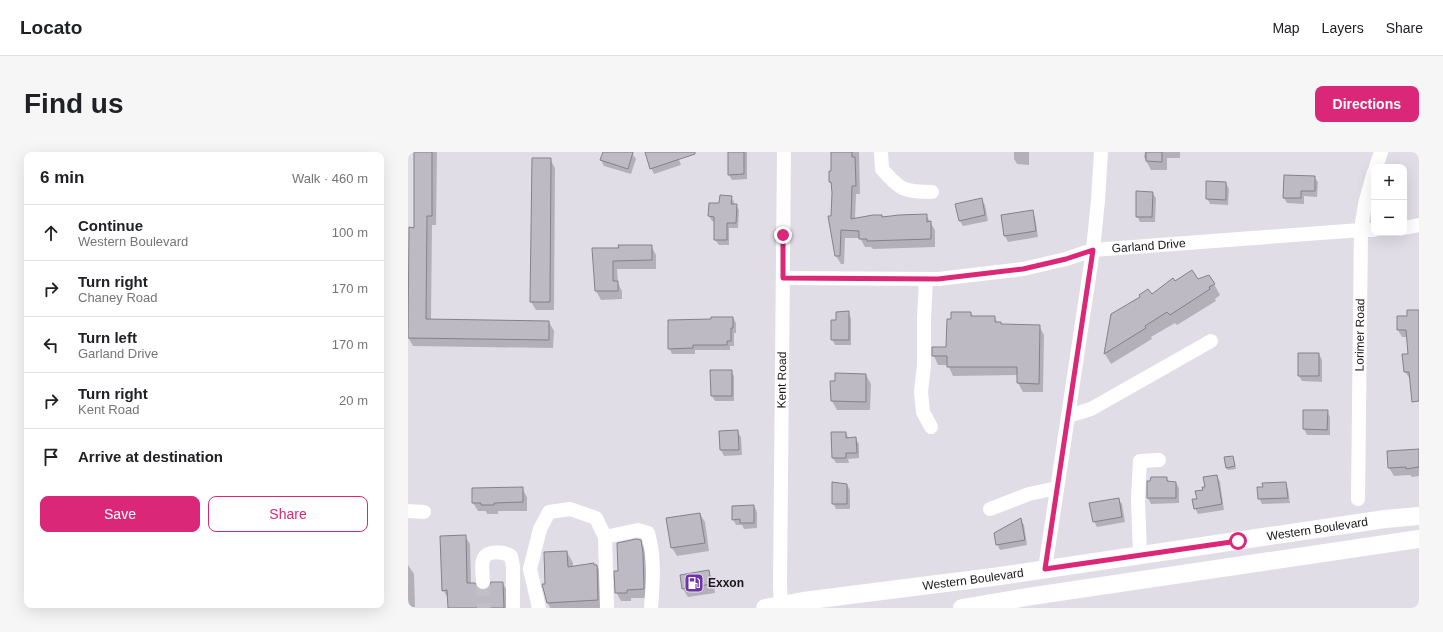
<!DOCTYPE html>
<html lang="en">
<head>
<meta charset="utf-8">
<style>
	body { margin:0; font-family:Helvetica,sans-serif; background:#f6f6f6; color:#202124 }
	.controls { position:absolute; right:12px; top:12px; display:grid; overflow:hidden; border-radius:8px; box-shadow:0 4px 16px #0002 }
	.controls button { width:36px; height:36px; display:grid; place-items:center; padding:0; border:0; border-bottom:1px solid #e0e0e0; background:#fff; color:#202124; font:20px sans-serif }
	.stop { position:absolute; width:12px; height:12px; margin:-9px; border:3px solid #db2777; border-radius:50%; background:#fff }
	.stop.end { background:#db2777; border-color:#fff; box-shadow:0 1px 4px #0008 }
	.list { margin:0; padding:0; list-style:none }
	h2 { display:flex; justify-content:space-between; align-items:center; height:52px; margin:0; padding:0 16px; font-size:17px }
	h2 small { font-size:13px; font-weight:400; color:#757577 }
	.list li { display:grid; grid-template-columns:26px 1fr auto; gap:12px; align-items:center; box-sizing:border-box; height:56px; padding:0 16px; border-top:1px solid #e0e0e0 }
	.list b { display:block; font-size:15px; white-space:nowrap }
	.list p { margin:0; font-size:13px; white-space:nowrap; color:#757577 }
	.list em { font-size:13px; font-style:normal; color:#757577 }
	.actions { display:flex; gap:8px; padding:12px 16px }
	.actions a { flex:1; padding:9px 0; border:1px solid #db2777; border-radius:8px; text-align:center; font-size:14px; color:#db2777 }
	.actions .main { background:#db2777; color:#fff }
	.icon { flex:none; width:22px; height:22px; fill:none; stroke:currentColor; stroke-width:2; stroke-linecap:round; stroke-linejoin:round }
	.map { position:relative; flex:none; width:1011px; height:456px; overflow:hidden; border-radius:8px }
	header { display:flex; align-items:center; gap:24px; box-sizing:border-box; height:56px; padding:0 20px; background:#fff; border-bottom:1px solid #e0e0e0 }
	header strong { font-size:19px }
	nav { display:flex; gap:22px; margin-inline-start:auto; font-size:14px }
	.intro { display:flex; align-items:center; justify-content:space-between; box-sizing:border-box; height:96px; padding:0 24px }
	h1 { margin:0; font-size:28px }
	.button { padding:10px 18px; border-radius:8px; background:#db2777; color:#fff; font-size:14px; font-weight:700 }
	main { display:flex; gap:24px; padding:0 24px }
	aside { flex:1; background:#fff; border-radius:8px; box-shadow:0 4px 16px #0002 }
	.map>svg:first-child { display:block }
	.shadow { fill:#0003 }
	.building { fill:#bdbac3; stroke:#84818a }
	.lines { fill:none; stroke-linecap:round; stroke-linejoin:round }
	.minor-tunnel { stroke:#c3bfc8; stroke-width:14; stroke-dasharray:14 7; stroke-linecap:butt }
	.minor { stroke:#fff; stroke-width:14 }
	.major { stroke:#fff; stroke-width:18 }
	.route { stroke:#db2777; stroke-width:5 }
	.labels { text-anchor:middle; stroke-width:3; stroke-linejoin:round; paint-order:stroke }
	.street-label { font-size:12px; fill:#19171b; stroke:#e1dde7 }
	.poi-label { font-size:12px; font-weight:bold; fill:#19171b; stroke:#e1dde7; text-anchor:start }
</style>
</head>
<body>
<header>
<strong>Locato</strong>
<nav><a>Map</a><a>Layers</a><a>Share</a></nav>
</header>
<div class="intro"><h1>Find us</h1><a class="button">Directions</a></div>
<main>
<aside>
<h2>6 min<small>Walk · 460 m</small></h2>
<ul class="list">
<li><svg class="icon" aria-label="ahead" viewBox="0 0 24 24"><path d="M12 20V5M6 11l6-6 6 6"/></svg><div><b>Continue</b><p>Western Boulevard</p></div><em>100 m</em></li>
<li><svg class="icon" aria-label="right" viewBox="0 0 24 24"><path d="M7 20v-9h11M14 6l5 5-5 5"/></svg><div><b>Turn right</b><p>Chaney Road</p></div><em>170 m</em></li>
<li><svg class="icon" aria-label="left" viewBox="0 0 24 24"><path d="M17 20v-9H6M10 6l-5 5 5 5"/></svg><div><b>Turn left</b><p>Garland Drive</p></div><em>170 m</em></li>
<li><svg class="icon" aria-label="right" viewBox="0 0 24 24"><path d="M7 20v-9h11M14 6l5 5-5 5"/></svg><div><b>Turn right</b><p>Kent Road</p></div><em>20 m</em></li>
<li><svg class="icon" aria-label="arrive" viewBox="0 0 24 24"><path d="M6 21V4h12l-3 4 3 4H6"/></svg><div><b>Arrive at destination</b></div></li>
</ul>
<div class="actions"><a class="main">Save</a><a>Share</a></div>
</aside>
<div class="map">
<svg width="1011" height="456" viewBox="0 0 1011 456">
	<rect width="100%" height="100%" fill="#e1dde7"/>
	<path class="shadow" d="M7 0H29L28 73H24L23 168 141 170 146 179 145 196 5 194 0 185 2 76 7 77Z
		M196 0H220L224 1 228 7 223 22 196 14 193 8Z
		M241 0H268L273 13 246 22 243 16Z
		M321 0H339V27L324 28 321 23Z
		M424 0H451L452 42H448L447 67 474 64 475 66 518 63 527 78V95L465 97 463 95H457L452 86H437L436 112H433L428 104 424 65V33L422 30 424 20Z
		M606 0H621V13L609 12 606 7Z
		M737 0H772V6H759V18H743L736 5Z
		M142 7 147 16 146 158H128L123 150Z
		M906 25 910 30 909 45 896 44V52L879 51 876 46Z
		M818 31 821 37 820 53 802 52 799 46Z
		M744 41 748 46 747 70H732L729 64Z
		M323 45 326 50V53H328L331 58 330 76H321V93H311L307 88V70L304 69 301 64 312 52Z
		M573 47 577 53 580 69 555 74 552 69Z
		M624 60 627 65 630 85 600 90 597 84 594 64Z
		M243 94 248 103V117H209L210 131 214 139V147L193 148 188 139 185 97Z
		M789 128 806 132 812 143 807 147 808 149 769 173 767 171 743 185 744 187 703 212 697 202 704 163 743 144Z
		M1011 159V239L997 220 995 203H1001L1000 185H994L990 178 1000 165Z
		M440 160 443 166V193H427L424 187 429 169Z
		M563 161 565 165H586L590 171 594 173 631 174 636 183 635 240H615L610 231V223L545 224 540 213H530L526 204 539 196Z
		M325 166 328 171V181H326V194H322V198H287V202H264L261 196 304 168Z
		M911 202 914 208V230L894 229 891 224Z
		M323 219 326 224V249H307L304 244Z
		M458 223 463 232 462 258H429L424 249 427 230Z
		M919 259 922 265V283H899L896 277Z
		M329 279 333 285 334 303 316 304 313 298 312 280Z
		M438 281 441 287 447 286 451 292V306L440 307 441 311H428L425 306Z
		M1011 298V324L1004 325 1002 323 986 324 981 316Z
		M825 305 828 317 820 318 818 316Z
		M809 324 812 330 816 358 790 362 787 356 796 338Z
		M758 326 761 330 768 331 771 336V351L743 352 740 346V330Z
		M877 331 880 337 882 351 854 352 851 346 856 336Z
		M439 333 442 338V357H428L425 351Z
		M114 336 119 345V359H90V362H79L78 359H70L65 351Z
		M710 347 714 352 717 370 689 375 686 369Z
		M346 354 349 360V376L336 377 334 373H328L325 367Z
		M292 362 297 370 301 399 269 404 264 396Z
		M613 368 616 373 619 393 592 398 589 392Z
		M57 384 62 392 63 432 70 438 75 440 94 431 99 438 100 456H41L40 446 35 438Z
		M232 389 237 397 240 446H223V449H213L208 440 211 420Z
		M159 400 165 411V415L189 414 195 425 196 456H142L140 451 138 433Z
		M0 413 6 422 7 455H0Z
		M300 419 305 428 307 441 280 445 275 437Z"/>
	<path class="building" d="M6 0H24V64H19L18 167 141 169V188L0 186 1 75 6 76Z
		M195 0H225L220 17 192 8Z
		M237 0H287V2L242 17Z
		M320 0H336V22L320 23Z
		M423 0H444V5H447L448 34H444L443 67 465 63H474V65L491 63 519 62V70L523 69V87L459 89V87H451V79L433 78 432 104H427L420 64H423L424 41 423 30H421V19H423Z
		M738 0H754V10L738 9Z
		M124 6H143L142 150H122Z
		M876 23 907 24V39H893V46H875Z
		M798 29 818 30V48L798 47Z
		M728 39 745 40 744 65H728Z
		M312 43 324 44 323 52H329L328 71H319V88H306V65L300 64 301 51H311Z
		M574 46 577 63 551 69 547 52Z
		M625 58 628 79 596 84 593 63Z
		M210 93H244V108L205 109V129H210V139H187L184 96H211Z
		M784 118 790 127 801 123 807 132 801 135 802 137 762 163 759 160 737 174 738 176 696 202 703 162 732 145 731 143 740 137 744 142 765 126 767 129Z
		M999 158H1011V249L1004 250 1001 220H996L994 202H1000L998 178H989V164H999Z
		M441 159V188H423V168H428V160Z
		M543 160H563V164H587V170H593V172L632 173 631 232 609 231V215H539V204H524V195H538L539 167H543Z
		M303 165H325V176H323V189H319V193H285V196L260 197V168L303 167Z
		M890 201H911V224H890Z
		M302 218H324V244H303Z
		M427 221 458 222V250L423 249 422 229H427Z
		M895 258H920L919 278 895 277Z
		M330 278 331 298H312L311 279Z
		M423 280H438V286L448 285 449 301H438V306H424Z
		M1011 297V315L998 317V315L980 316 979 299Z
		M825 304 827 314 818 316 816 305Z
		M809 323 814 352 786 357 784 347H789L787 339 795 338 794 335H797L795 325Z
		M743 325H759V329L768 330V346H739V329H742Z
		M424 330 439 332V352H424Z
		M878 330 880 346 850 347 849 335H855L854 331Z
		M115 335V350L86 351V353H73V351H64V336Z
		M711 346 714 365 685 370 681 351Z
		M346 353V371H332V367L324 368V354Z
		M292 361 297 391 263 396 258 366Z
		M613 366 617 388 588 393 586 381Z
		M58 383 59 431H67L71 437 75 438 80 437 83 430H95L96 456H40L39 438 34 439 32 384Z
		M228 387 233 388 235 401 236 437 219 438V441H207L206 419H210L209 391Z
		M159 399 160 415 186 411V413H189L190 448 139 451 134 432H137L136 400Z
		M301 418 303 432 274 437 272 423Z"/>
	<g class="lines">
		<path class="minor-tunnel" d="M75 430 76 456"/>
		<g class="minor">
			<path d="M473 0 474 17C492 38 496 40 524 40"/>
			<path d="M968 15 973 0"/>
			<path d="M996 76 1011 73"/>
			<path id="s1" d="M375 126 530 127 615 117 658 107 685 98 953 78H966"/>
			<path d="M518 127 516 167V213L513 240 515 260 523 275"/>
			<path d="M660 264 683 257 803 189"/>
			<path id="s2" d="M950 347 953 78 957 52 966 20"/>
			<path d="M582 357 621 342 649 336"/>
			<path d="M0 359 16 360"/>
			<path d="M732 403 730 347 732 309 751 308"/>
			<path d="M637 417 685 98 690 48 693 0"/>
			<path d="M75 430C75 424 73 414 75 408 79 397 96 400 103 404L105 415V456"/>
			<path d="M131 456 122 417 132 377 141 360 162 357 188 366 197 385"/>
			<path d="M199 456 197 385 230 378 240 381C247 406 245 431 243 456"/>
			<path id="s3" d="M373 456 372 432 376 0"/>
		</g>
		<g class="major">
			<path id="s4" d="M357 456 395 449 585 425 977 367 1011 364"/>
			<path d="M554 456 625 444 1011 387"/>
		</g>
	</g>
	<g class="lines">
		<path class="route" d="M375 83V126L530 127 615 117 658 107 685 98 637 417 830 389"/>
	</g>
	<defs>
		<symbol id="fuel-square" viewBox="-11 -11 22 22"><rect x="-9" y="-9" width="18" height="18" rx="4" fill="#6d33a9" stroke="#e1dde7"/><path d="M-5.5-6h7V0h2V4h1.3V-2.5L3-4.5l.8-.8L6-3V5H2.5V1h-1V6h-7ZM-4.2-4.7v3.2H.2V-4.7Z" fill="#fff"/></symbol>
	</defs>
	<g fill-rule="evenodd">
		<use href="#fuel-square" x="275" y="420" width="22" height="22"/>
	</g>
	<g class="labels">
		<g class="street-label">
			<text dy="4" stroke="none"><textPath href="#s1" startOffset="369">Garland Drive</textPath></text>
			<text dy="4" stroke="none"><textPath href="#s2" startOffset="164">Lorimer Road</textPath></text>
			<text dy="4" stroke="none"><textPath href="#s3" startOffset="228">Kent Road</textPath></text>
			<text dy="4" stroke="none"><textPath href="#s4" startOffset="558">Western Boulevard</textPath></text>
			<text dy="4" stroke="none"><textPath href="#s4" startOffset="210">Western Boulevard</textPath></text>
		</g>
		<g class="poi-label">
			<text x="300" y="435">Exxon</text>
		</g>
	</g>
</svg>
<div class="controls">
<button>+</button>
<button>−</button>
</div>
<div class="stop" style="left:830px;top:389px"></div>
<div class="stop end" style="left:375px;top:83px"></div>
</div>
</main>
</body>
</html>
